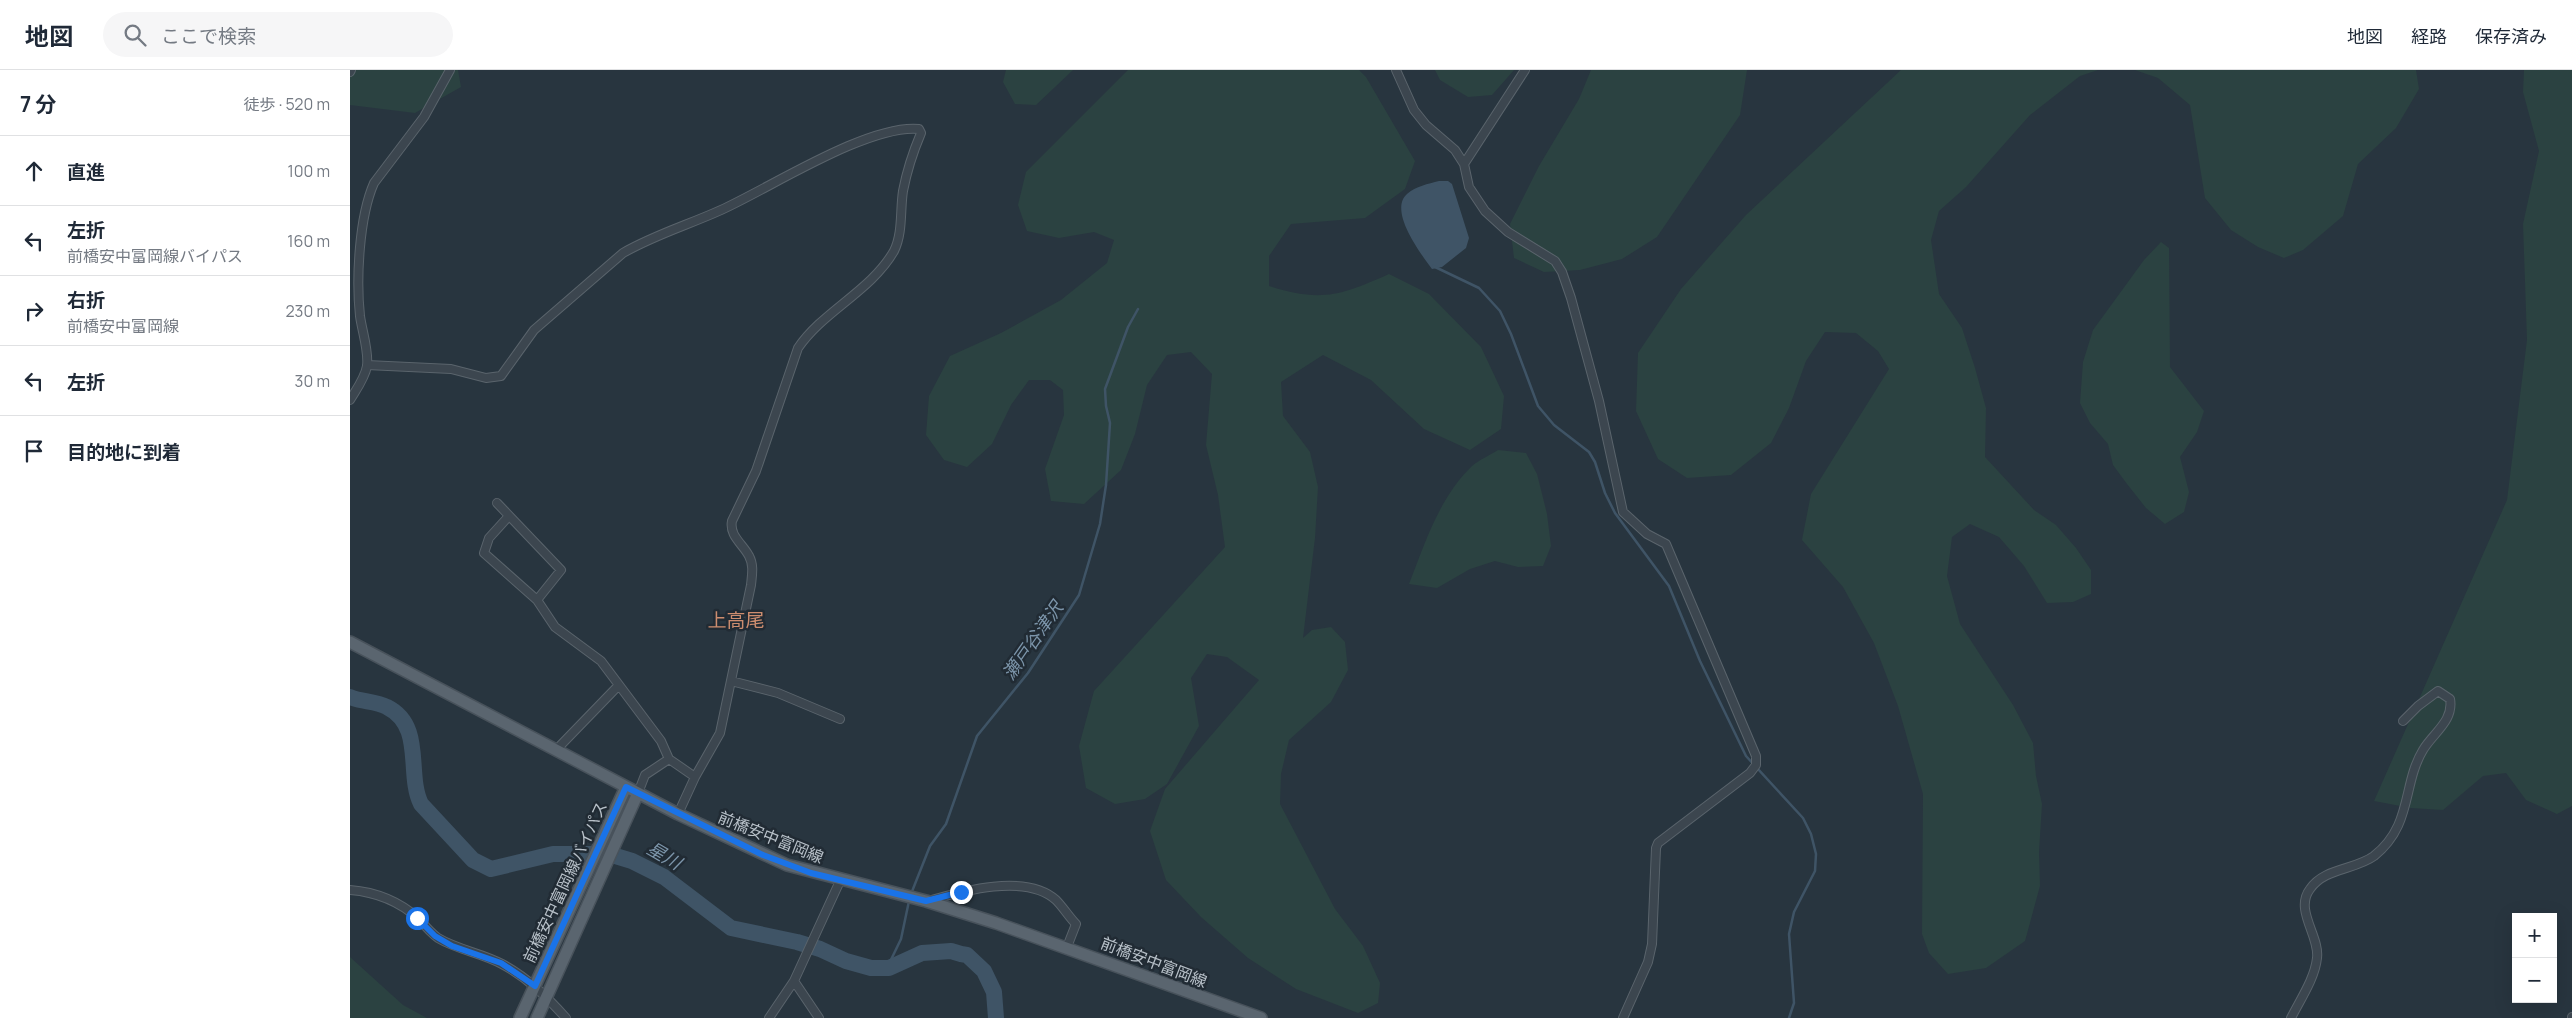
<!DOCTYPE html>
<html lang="ja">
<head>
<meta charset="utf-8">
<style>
	body { margin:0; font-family:Manrope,"Noto Sans JP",sans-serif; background:#f6f6f7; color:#1f2937 }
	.controls { position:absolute; right:15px; bottom:15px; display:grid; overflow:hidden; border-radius:0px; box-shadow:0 5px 20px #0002 }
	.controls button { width:45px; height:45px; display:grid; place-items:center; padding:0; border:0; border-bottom:1px solid #e0e1e3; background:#fff; color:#1f2937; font:25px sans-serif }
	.stop { position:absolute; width:15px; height:15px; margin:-11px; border:4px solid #1a73e8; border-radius:50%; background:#fff }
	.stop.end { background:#1a73e8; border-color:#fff; box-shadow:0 1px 5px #0008 }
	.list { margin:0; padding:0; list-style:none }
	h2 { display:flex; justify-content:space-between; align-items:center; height:65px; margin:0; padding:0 20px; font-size:21px }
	h2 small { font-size:16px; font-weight:400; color:#747a83 }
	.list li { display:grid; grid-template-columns:32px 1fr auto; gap:15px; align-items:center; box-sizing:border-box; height:70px; padding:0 20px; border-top:1px solid #e0e1e3 }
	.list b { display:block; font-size:19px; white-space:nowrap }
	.list p { margin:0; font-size:16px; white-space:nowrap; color:#747a83 }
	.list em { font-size:16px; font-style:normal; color:#747a83 }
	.icon { flex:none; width:28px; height:28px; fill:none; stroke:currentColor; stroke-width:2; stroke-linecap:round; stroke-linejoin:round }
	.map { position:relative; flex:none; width:2222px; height:948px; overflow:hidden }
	header { display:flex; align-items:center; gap:30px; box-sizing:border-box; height:70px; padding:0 25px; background:#fff; border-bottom:1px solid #e0e1e3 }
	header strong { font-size:24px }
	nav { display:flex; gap:28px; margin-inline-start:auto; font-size:18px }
	.search { width:350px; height:45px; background:#f6f6f7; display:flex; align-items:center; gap:12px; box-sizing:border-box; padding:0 18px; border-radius:28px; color:#747a83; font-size:19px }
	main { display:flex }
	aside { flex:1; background:#fff }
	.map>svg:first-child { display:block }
	.green { fill:#2b4241 }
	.water { fill:#3f5466 }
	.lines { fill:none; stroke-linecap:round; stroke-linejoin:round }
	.stream { stroke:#3f5466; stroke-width:2.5 }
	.river { stroke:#3f5466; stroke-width:16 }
	.minor-casing { stroke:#5a646c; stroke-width:10 }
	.primary-casing { stroke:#48525b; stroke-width:14 }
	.minor { stroke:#3c464f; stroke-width:8 }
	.primary { stroke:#5a656f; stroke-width:11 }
	.route { stroke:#1a73e8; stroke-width:6 }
	.labels { text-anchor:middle; stroke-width:5; stroke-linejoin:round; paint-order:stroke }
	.street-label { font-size:16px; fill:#b8c1c9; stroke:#212b34 }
	.water-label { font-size:18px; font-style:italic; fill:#7c95aa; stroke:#212b34 }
	.quarter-label { font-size:19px; fill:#cd8d6f; stroke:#212b34 }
</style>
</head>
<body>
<header>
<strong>地図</strong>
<div class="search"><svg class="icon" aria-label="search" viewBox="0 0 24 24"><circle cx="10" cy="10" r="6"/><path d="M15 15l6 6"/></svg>ここで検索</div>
<nav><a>地図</a><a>経路</a><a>保存済み</a></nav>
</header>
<main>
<aside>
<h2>7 分<small>徒歩 · 520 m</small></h2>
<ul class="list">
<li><svg class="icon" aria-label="ahead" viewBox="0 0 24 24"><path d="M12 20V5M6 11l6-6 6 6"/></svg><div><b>直進</b></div><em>100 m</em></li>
<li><svg class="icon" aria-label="left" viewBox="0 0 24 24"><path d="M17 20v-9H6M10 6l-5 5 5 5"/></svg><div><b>左折</b><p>前橋安中富岡線バイパス</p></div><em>160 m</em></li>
<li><svg class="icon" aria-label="right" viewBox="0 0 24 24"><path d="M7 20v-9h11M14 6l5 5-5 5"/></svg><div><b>右折</b><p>前橋安中富岡線</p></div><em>230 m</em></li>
<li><svg class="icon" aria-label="left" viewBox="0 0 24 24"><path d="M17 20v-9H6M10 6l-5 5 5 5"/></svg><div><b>左折</b></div><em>30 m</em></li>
<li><svg class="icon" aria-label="arrive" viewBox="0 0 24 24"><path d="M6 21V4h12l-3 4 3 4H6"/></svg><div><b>目的地に到着</b></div></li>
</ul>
</aside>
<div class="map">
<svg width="2222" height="948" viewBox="0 0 2222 948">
	<rect width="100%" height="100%" fill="#28353f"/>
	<path class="green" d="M0 0H108L111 17 65 43 0 35Z
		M656 0H723L686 35 665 34 653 12Z
		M778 0H1009L1016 7 1065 91 1055 119 1015 148 941 154 919 186V216C971 233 992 225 1039 204L1079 224 1131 277 1154 326 1151 359 1120 380 1074 359 1021 310 973 285 931 312 933 346 960 382 968 417 965 468 953 568 962 560 981 557 995 572 998 600 981 632 939 670 931 704 930 734 985 839 1013 876 1030 913 1028 933 1008 943 946 919 898 888 851 847 816 810 800 761 815 719 909 610 877 587 857 584 841 608 849 656 817 714 795 729 765 734 736 718 729 676 744 621 875 477 868 425 856 375 862 304 841 282 817 285 797 315 785 364 771 400 734 434 701 431 695 399 714 345 713 320 700 310H679L661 335 642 374 617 397 594 390 576 365 579 326 600 286 651 263 711 230 757 193 764 170 744 162 709 168 677 161 668 135 676 102Z
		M1085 0H1164L1142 25 1118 27 1090 10Z
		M1241 0H1397L1390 45 1307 167 1272 189 1230 200 1194 202 1164 188 1160 154 1189 96 1229 29Z
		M1551 0H1748L1730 6 1680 45 1616 117 1589 141 1581 170 1589 224 1612 258 1625 298 1636 338 1635 387 1684 440 1706 455 1726 478 1741 500V524L1723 532 1697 533 1674 496 1649 467 1620 454 1602 467 1597 506 1610 554 1663 635 1683 673 1686 706 1692 734 1689 782 1690 816 1675 871 1636 898 1598 904 1579 883 1572 864 1573 724 1548 636 1524 573 1493 517 1452 470 1461 424 1539 299 1528 281 1506 263 1475 262 1456 291 1439 338 1421 373 1381 405 1337 408 1308 389 1286 341 1288 283 1331 219 1396 145Z
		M1785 0H2066L2069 19 2046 58 2008 94 1993 146 1953 180 1934 188 1908 177 1881 160 1855 128 1840 35 1808 8Z
		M2174 0H2222V736L2207 744 2176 730 2156 703 2133 706 2093 740 2061 738 2024 731 2157 430 2177 270 2173 154 2189 81 2173 22Z
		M1811 172 1819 178 1820 297 1854 341 1847 362 1830 387 1839 422 1834 442 1815 454 1796 438 1777 414 1763 395 1758 374 1740 353 1730 333 1733 292 1743 260 1794 190Z
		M1148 380 1176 383 1187 404 1197 444 1201 476 1193 496 1168 497 1145 491 1120 499 1087 518 1059 514C1075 473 1089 428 1122 396 1129 390 1140 385 1148 380Z
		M0 887 53 935 77 948H0Z"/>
	<path class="water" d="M1089 111H1098L1102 114 1119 168 1116 178 1092 197 1082 199C1071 184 1038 141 1057 124 1066 116 1078 114 1089 111Z"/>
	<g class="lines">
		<path class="stream" d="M1083 196 1129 218 1150 241 1161 264 1188 336 1204 355 1239 382 1245 392 1255 423 1265 443 1319 516 1350 591 1396 686 1453 748 1461 764 1466 784 1465 801 1444 842 1439 864 1444 933 1439 948
			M561 824 580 776 596 754 627 666 678 603 729 525 750 454 756 415 760 353 756 336 755 319 778 257 788 239
			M537 898 551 869 559 831"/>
		<path class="river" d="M0 627C11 632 26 631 37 637 75 656 56 704 71 734L123 790 141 799 203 784H259L282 791 314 807 381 858 447 872 470 879 496 891 521 898H539L572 883 601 881 611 884 617 885 634 901 644 922 646 948"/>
		<defs>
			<path id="minor" d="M1046 0 1064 40 1076 55 1105 80 1114 94 1119 117 1135 141 1158 162 1205 191 1212 202 1221 228 1249 331 1273 442 1297 464 1316 474 1406 686V695L1400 703 1308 773 1306 778 1302 874 1298 892 1273 948
				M0 2 1 0
				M1114 94 1175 0
				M17 295 101 299 136 308 151 306 184 260 273 183C304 165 338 155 371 140 420 118 518 54 569 59L571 63C563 82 557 100 553 121 550 140 553 163 544 181 521 221 473 241 448 278L406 401 382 451C379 466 393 474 399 486 404 495 402 505 401 515L370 663 345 707 328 744
				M0 330C6 320 15 308 17 296 19 281 12 261 10 246 6 209 9 147 24 113L74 47 100 0
				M147 433 211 500 187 530
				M159 446 139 468 134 483 187 530 205 557 251 591 311 671 319 689 345 707
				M381 611 428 623 490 649
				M206 680 268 616
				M288 723 295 705 319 689
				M0 820C26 822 49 831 69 849 75 856 81 863 88 868 108 880 132 883 152 894 178 908 197 927 216 948
				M578 831C612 821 676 803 706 830 713 837 719 847 726 854L717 877
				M444 911 469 948
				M419 948 444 911 490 811
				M1941 948C1950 930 1965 908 1967 888 1970 866 1944 840 1960 819 1974 798 2005 800 2024 786 2063 755 2052 715 2073 680 2083 663 2104 651 2100 629L2088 621 2068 636 2053 651
				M2222 948V947"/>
			<path id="primary" d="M0 572 328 744 437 795 576 831 646 853 911 948
				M170 948 276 717
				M187 948 288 723"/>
		</defs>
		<use href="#minor" class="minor-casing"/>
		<use href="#primary" class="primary-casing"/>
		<use href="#minor" class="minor"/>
		<use href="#primary" class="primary"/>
	</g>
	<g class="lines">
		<path class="route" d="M67 848 85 866 102 876 151 893 185 916 276 717 413 785 461 803 576 831 611 822"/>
	</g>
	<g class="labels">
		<g class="street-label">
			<text transform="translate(421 767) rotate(22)" y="6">前橋安中富岡線</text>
			<text transform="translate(215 812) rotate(-65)" y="6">前橋安中富岡線バイパス</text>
			<text transform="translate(804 892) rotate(21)" y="6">前橋安中富岡線</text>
		</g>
		<g class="water-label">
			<text transform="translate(683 571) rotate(-55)" y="6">瀬戸谷津沢</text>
			<text transform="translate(314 786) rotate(30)" y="6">星川</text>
		</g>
		<g class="quarter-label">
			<text x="386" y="557">上高尾</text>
		</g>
	</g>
</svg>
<div class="controls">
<button>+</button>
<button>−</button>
</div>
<div class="stop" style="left:67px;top:848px"></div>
<div class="stop end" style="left:611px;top:822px"></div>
</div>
</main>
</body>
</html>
